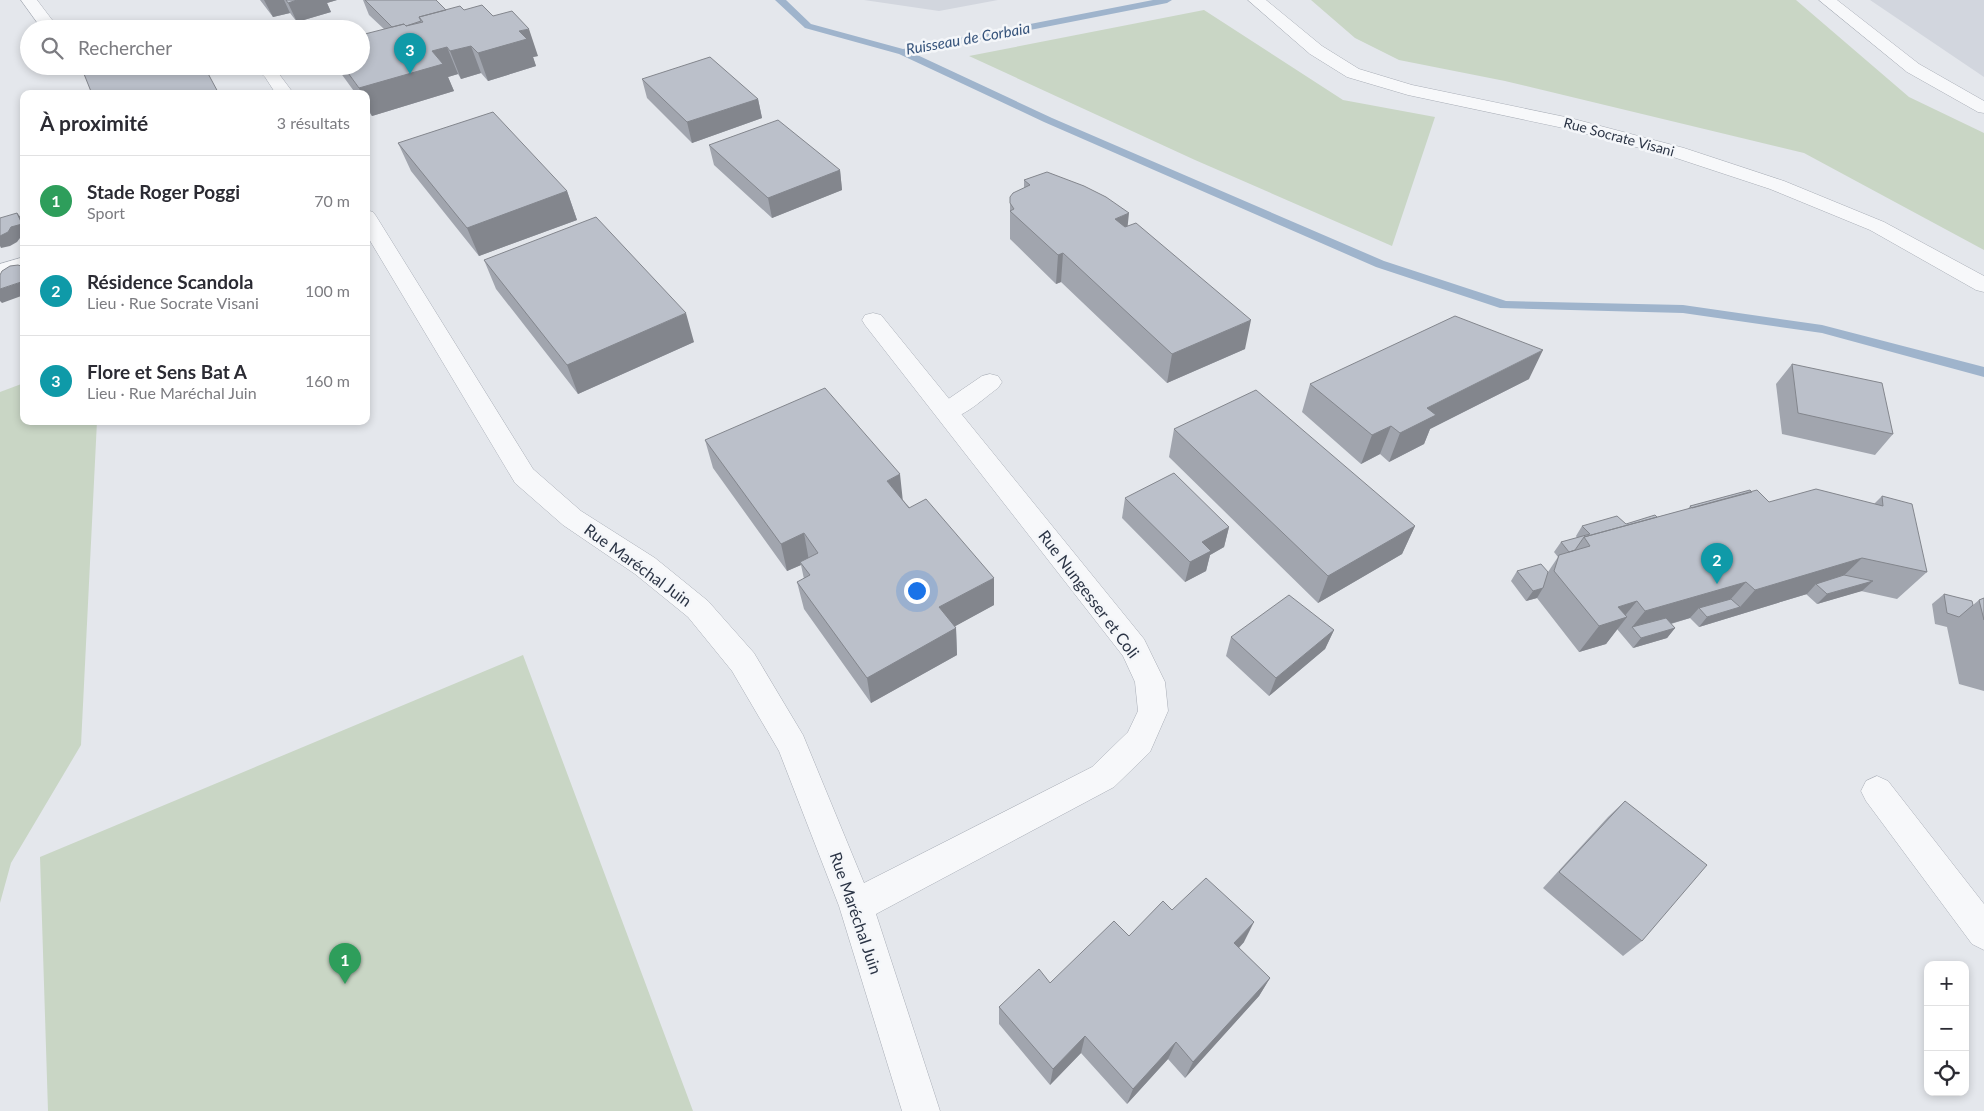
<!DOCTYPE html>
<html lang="fr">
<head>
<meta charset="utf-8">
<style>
	body { margin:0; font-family:Lato,sans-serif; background:#f7f7f7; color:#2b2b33 }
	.controls { position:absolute; right:15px; bottom:15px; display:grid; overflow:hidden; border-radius:10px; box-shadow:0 2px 8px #0003 }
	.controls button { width:45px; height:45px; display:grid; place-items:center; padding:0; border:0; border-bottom:1px solid #e1e1e2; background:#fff; color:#2b2b33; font:25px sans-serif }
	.you { position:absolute; left:916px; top:590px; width:18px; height:18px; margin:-12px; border:4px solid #fff; border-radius:50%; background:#1a73e8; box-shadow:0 0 0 8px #1a73e833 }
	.badge { display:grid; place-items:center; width:32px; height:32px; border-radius:50%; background:#0f766e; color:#fff; font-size:16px; font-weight:700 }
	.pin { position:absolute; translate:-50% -41px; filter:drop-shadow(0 1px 2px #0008) }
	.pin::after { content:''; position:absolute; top:26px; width:18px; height:15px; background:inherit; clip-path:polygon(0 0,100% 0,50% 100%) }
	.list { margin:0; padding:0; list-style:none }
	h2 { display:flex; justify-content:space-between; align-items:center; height:65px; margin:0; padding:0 20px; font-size:21px }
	h2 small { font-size:16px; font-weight:400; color:#7c7c81 }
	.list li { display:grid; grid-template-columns:32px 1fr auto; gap:15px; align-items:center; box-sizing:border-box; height:90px; padding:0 20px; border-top:1px solid #e1e1e2 }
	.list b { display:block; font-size:19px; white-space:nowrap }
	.list p { margin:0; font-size:16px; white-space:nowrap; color:#7c7c81 }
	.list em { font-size:16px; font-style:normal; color:#7c7c81 }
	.icon { flex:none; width:28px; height:28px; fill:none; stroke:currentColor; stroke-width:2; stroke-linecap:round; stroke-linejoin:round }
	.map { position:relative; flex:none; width:1984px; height:1111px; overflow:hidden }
	.search { position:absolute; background:#fff; box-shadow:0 2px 8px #0003; left:20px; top:20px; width:350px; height:55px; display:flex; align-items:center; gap:12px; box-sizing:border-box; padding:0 18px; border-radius:28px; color:#7c7c81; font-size:19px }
	.panel { position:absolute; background:#fff; box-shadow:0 2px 8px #0003; left:20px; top:90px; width:350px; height:335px; border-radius:10px }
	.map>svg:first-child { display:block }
	.built { fill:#d2d6de }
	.green { fill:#c9d6c5 }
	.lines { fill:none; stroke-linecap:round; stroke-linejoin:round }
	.stream { fill:#9fb4cc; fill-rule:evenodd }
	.service-casing { stroke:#a9aeb7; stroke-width:1 }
	.pedestrian-casing { stroke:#a9aeb7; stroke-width:1 }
	.minor-casing { stroke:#a9aeb7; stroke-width:1 }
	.tertiary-casing { stroke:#a9aeb7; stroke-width:1 }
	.service { fill:#f7f8fa; fill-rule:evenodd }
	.pedestrian { fill:#f7f8fa; fill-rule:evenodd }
	.minor { fill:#f7f8fa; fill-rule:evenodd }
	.tertiary { fill:#f7f8fa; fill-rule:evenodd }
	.wall { fill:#a1a5ae }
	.shaded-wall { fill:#83868d }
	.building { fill:#bbc0ca; stroke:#83868d }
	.labels { text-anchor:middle; stroke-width:5; stroke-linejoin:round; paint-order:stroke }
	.far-street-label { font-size:14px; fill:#2b3445; stroke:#f4f6f9 }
	.far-water-label { font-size:15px; font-style:italic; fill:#34527a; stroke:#f4f6f9 }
	.street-label { font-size:16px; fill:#2b3445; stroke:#f4f6f9 }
</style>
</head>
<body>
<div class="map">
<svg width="1984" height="1111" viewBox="0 0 1984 1111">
	<rect width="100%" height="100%" fill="#e4e7ec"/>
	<path class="built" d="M864 0H998L939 11Z
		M1870 0H1984V77Z"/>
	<path class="green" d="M1311 0H1796L1909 97 1984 133V250L1804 153 1505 81 1399 60 1355 38Z
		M1204 10 1343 100 1435 117 1392 246 1195 160 969 56Z
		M24 383V421H97L81 745 11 863 0 903V392Z
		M523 655 693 1111H48L40 857Z"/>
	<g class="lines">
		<path class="stream" d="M775 0H786L811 24 903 49 1153 0H1172L1167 3 913 53 1052 118 1384 261 1506 301 1683 305 1822 325 1984 367V377L1822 333 1683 313 1500 308 1376 267 1044 122 899 54 805 28Z"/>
		<defs>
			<path id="service" d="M990 374 998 376 1002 382 998 388C982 399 959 424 938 418L935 412 938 406 982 376Z"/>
			<path id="pedestrian" d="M24 257V270L0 278V264Z"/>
			<path id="minor" d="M21 0H37L59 29H42Z
				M253 66H273L294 94H276L265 77Z
				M366 210 373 212 376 216 533 469 581 511 655 558 708 601 754 653 803 735 864 883 1092 767 1128 732 1138 711 1135 682 1123 656 865 325 862 320 865 315 873 313 881 315 1144 639 1165 682 1168 711 1150 752 1114 787 876 914 940 1111H902L839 906 779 751 732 671 688 617 635 574 563 525 515 483 366 234Z
				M1877 776 1888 781 1984 904V950L1972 944 1866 801 1861 791 1866 781Z"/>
			<path id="tertiary" d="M1248 0H1266L1322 46 1359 69 1412 85 1570 118 1684 148 1784 181 1884 222 1984 276V292L1976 290 1870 230 1770 189 1670 156 1568 129 1408 95 1347 77 1310 54Z
				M1819 0H1837L1919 64 1984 101V113L1978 112 1907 72Z"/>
		</defs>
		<use href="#service" class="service-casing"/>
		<use href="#pedestrian" class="pedestrian-casing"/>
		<use href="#minor" class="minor-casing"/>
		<use href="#tertiary" class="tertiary-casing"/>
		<use href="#service" class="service"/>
		<use href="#pedestrian" class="pedestrian"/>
		<use href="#minor" class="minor"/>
		<use href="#tertiary" class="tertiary"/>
	</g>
	<path class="wall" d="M260 0H337L327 3 331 12 297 22 290 13 273 17Z
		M363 0H436L446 10H464L493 16 538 56 533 57 536 66 488 81 481 73 461 79 458 74 448 77 454 91 372 116 366 108V94H356L340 72 337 66H361L384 29 369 15Z
		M642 79 758 99 762 118 692 143 647 98Z
		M398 143 567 191 577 220 479 256 411 171Z
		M709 145 840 170 842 190 772 218 714 165Z
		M1024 180 1128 226 1245 349 1167 383 1061 282 1056 284 1010 239V197L1024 188Z
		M484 260 694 342 578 394 496 289Z
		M1792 364 1893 434 1875 455 1782 434 1776 384Z
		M1529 379 1430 429 1424 444 1389 462 1380 454 1361 464 1302 412 1310 384Z
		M1174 429 1415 526 1402 554 1318 603 1169 457Z
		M705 440 903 500 994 605 955 626 956 628 957 655 871 703 804 609 797 582 804 579 801 565 787 571 713 468Z
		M1752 492 1769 502 1874 504 1882 496 1927 572 1897 599 1861 591 1817 604 1806 594H1807L1699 627 1690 618 1671 624 1675 628 1667 638 1633 648 1617 629 1606 644 1579 652 1537 598 1526 601 1511 581 1517 571 1548 572 1558 557 1554 552 1561 542 1577 538 1576 536 1582 526 1626 524 1657 517 1688 509 1690 506Z
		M1125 498 1229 527 1224 547 1210 555 1206 571 1185 582 1122 518Z
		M1944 594 1973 605 1979 600 1984 598V691L1959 684 1947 627 1935 624 1932 604Z
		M1334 630 1325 649 1269 696 1226 656 1231 637Z
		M1625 801 1642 941 1623 956 1543 888 1608 817Z
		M1172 910 1244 942 1239 948 1270 978 1259 996 1185 1078 1168 1059 1127 1104 1081 1053 1050 1085 999 1024V1007L1050 983Z"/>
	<path class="shaded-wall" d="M264 0H284L290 13 273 17Z
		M297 0H337L327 3 331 12 297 22 288 3Z
		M529 29 538 56 533 57 536 66 488 81 478 53 519 31Z
		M471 46 481 73 461 79 450 51Z
		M447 47 458 74 448 77 454 91 372 116 366 104V94H361L359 88 432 51Z
		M758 99 762 118 692 143 687 122Z
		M840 170 842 190 772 218 768 198Z
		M567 191 577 220 479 256 467 228Z
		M17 213 24 221V236L20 238 17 242 10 246 1 248 0 246V236Z
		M1129 213 1126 242 1115 219Z
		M1063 253 1061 282 1056 284 1058 255Z
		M24 281V295L2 303 0 301V289Z
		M686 313 694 342 578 394 567 365Z
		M1251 320 1245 349 1167 383 1172 354Z
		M1543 350 1529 379 1430 429 1424 444 1389 462 1400 433 1427 408Z
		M1391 426 1380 454 1361 464 1372 435Z
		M900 474 903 502 887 481Z
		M1415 526 1402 554 1318 603 1328 576Z
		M1229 527 1224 547 1210 555 1206 571 1185 582 1190 562 1202 542Z
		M804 533 809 561 800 562 801 565 787 571 781 544Z
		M1862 558 1834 585 1816 584 1807 594 1699 627 1707 617 1740 607 1755 590Z
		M994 578V605L941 634 939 607Z
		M1873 581 1862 591 1817 604 1827 594Z
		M1746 582 1722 609 1699 608 1690 618 1638 633 1632 627 1624 637 1645 611Z
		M1543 588 1537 598 1526 601 1533 591Z
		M1637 601 1623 618 1627 617 1606 644 1579 652 1599 626 1618 607Z
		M956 628 957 655 871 703 867 678Z
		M1675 628 1667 638 1633 648 1641 638Z
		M1334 630 1325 649 1269 696 1276 678Z
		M1254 922 1244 942 1224 963 1234 943Z
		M1270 978 1259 996 1185 1078 1193 1062Z
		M1085 1036 1081 1053 1050 1085 1053 1069Z
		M1176 1042 1168 1059 1127 1104 1133 1089Z"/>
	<path class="building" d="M286 0H297L288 3Z
		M365 0H436L446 10 419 17 421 21 406 26 404 24 392 27Z
		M482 5 493 16 512 11 529 29 519 31 527 39 478 53 471 46 450 51 447 47 432 51 443 64 359 88 343 66H361V35L404 24 406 26 423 22 419 17 460 6 464 10Z
		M710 57 758 99 687 122 642 79Z
		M115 66H204L219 94H92L84 74Z
		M493 112 567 191 467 228 398 143Z
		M778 120 840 170 768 198 709 145Z
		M1047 172 1084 186 1106 197 1129 213 1115 219 1125 227 1136 223 1251 320 1172 354 1063 253 1058 255 1010 211 1014 209 1010 203V197L1013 193 1030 185 1024 180Z
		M17 213 22 224 11 227 8 232 0 236V218Z
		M596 217 686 313 567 365 484 260Z
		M18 265 24 267V281L0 289V275L2 271 10 266Z
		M1455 316 1543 350 1427 408 1436 415 1400 433 1391 426 1372 435 1310 384Z
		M1792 364 1882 383 1893 434 1798 413Z
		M825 388 900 474 887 481 909 508 926 499 994 578 939 607 956 628 867 678 797 582 810 575 800 562 818 553 804 533 781 544 705 440Z
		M1256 390 1415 526 1328 576 1174 429Z
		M1174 473 1229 527 1202 542 1211 551 1190 562 1125 498Z
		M1816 489 1883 506 1882 496 1912 504 1927 572 1862 558 1755 590 1746 582 1645 611 1637 601 1618 607 1627 617 1599 626 1554 571 1559 555 1590 546 1584 537 1757 490 1769 502Z
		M1750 490 1752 492 1692 508 1690 506Z
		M1655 515 1657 517 1584 537 1575 550 1569 552 1561 542 1590 534 1582 526 1617 516 1626 524Z
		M1541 564 1548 572 1543 588 1533 591 1517 571Z
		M1844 575 1873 581 1827 594 1816 584Z
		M1944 594 1972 601 1973 605 1959 617 1947 613Z
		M1289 595 1334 630 1276 678 1231 637Z
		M1984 598V620L1979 600Z
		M1731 599 1740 607 1707 617 1699 608Z
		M1666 618 1675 628 1641 638 1632 627Z
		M1625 801 1707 865 1642 941 1559 872Z
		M1206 878 1254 922 1234 943 1270 978 1193 1062 1176 1042 1133 1089 1085 1036 1053 1069 999 1007 1039 969 1050 983 1114 921 1129 936 1163 901 1172 910Z"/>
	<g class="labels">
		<g class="far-street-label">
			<text transform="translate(1619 137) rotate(15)" y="5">Rue Socrate Visani</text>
		</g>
		<g class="far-water-label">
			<text transform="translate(968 39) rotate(-10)" y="5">Ruisseau de Corbaia</text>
		</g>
		<g class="street-label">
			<text transform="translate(638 565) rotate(36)" y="6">Rue Maréchal Juin</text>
			<text transform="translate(1089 594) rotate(53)" y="6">Rue Nungesser et Coli</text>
			<text transform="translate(856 913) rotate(71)" y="6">Rue Maréchal Juin</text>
		</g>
	</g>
</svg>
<div class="controls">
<button>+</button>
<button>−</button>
<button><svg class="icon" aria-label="locate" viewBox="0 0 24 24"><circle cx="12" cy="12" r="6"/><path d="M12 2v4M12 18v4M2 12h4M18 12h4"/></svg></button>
</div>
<div class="you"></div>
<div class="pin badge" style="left:345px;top:984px;background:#2e9e5b">1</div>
<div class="pin badge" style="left:1717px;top:584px;background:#0f9aa8">2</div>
<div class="pin badge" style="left:410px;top:74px;background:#0f9aa8">3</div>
<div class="search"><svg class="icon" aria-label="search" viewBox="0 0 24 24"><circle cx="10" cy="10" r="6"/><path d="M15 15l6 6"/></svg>Rechercher</div>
<section class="panel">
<h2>À proximité<small>3 résultats</small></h2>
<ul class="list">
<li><span class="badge" style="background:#2e9e5b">1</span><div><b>Stade Roger Poggi</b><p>Sport</p></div><em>70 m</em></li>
<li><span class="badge" style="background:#0f9aa8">2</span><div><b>Résidence Scandola</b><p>Lieu · Rue Socrate Visani</p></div><em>100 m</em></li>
<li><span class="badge" style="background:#0f9aa8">3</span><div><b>Flore et Sens Bat A</b><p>Lieu · Rue Maréchal Juin</p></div><em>160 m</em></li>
</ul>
</section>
</div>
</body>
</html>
